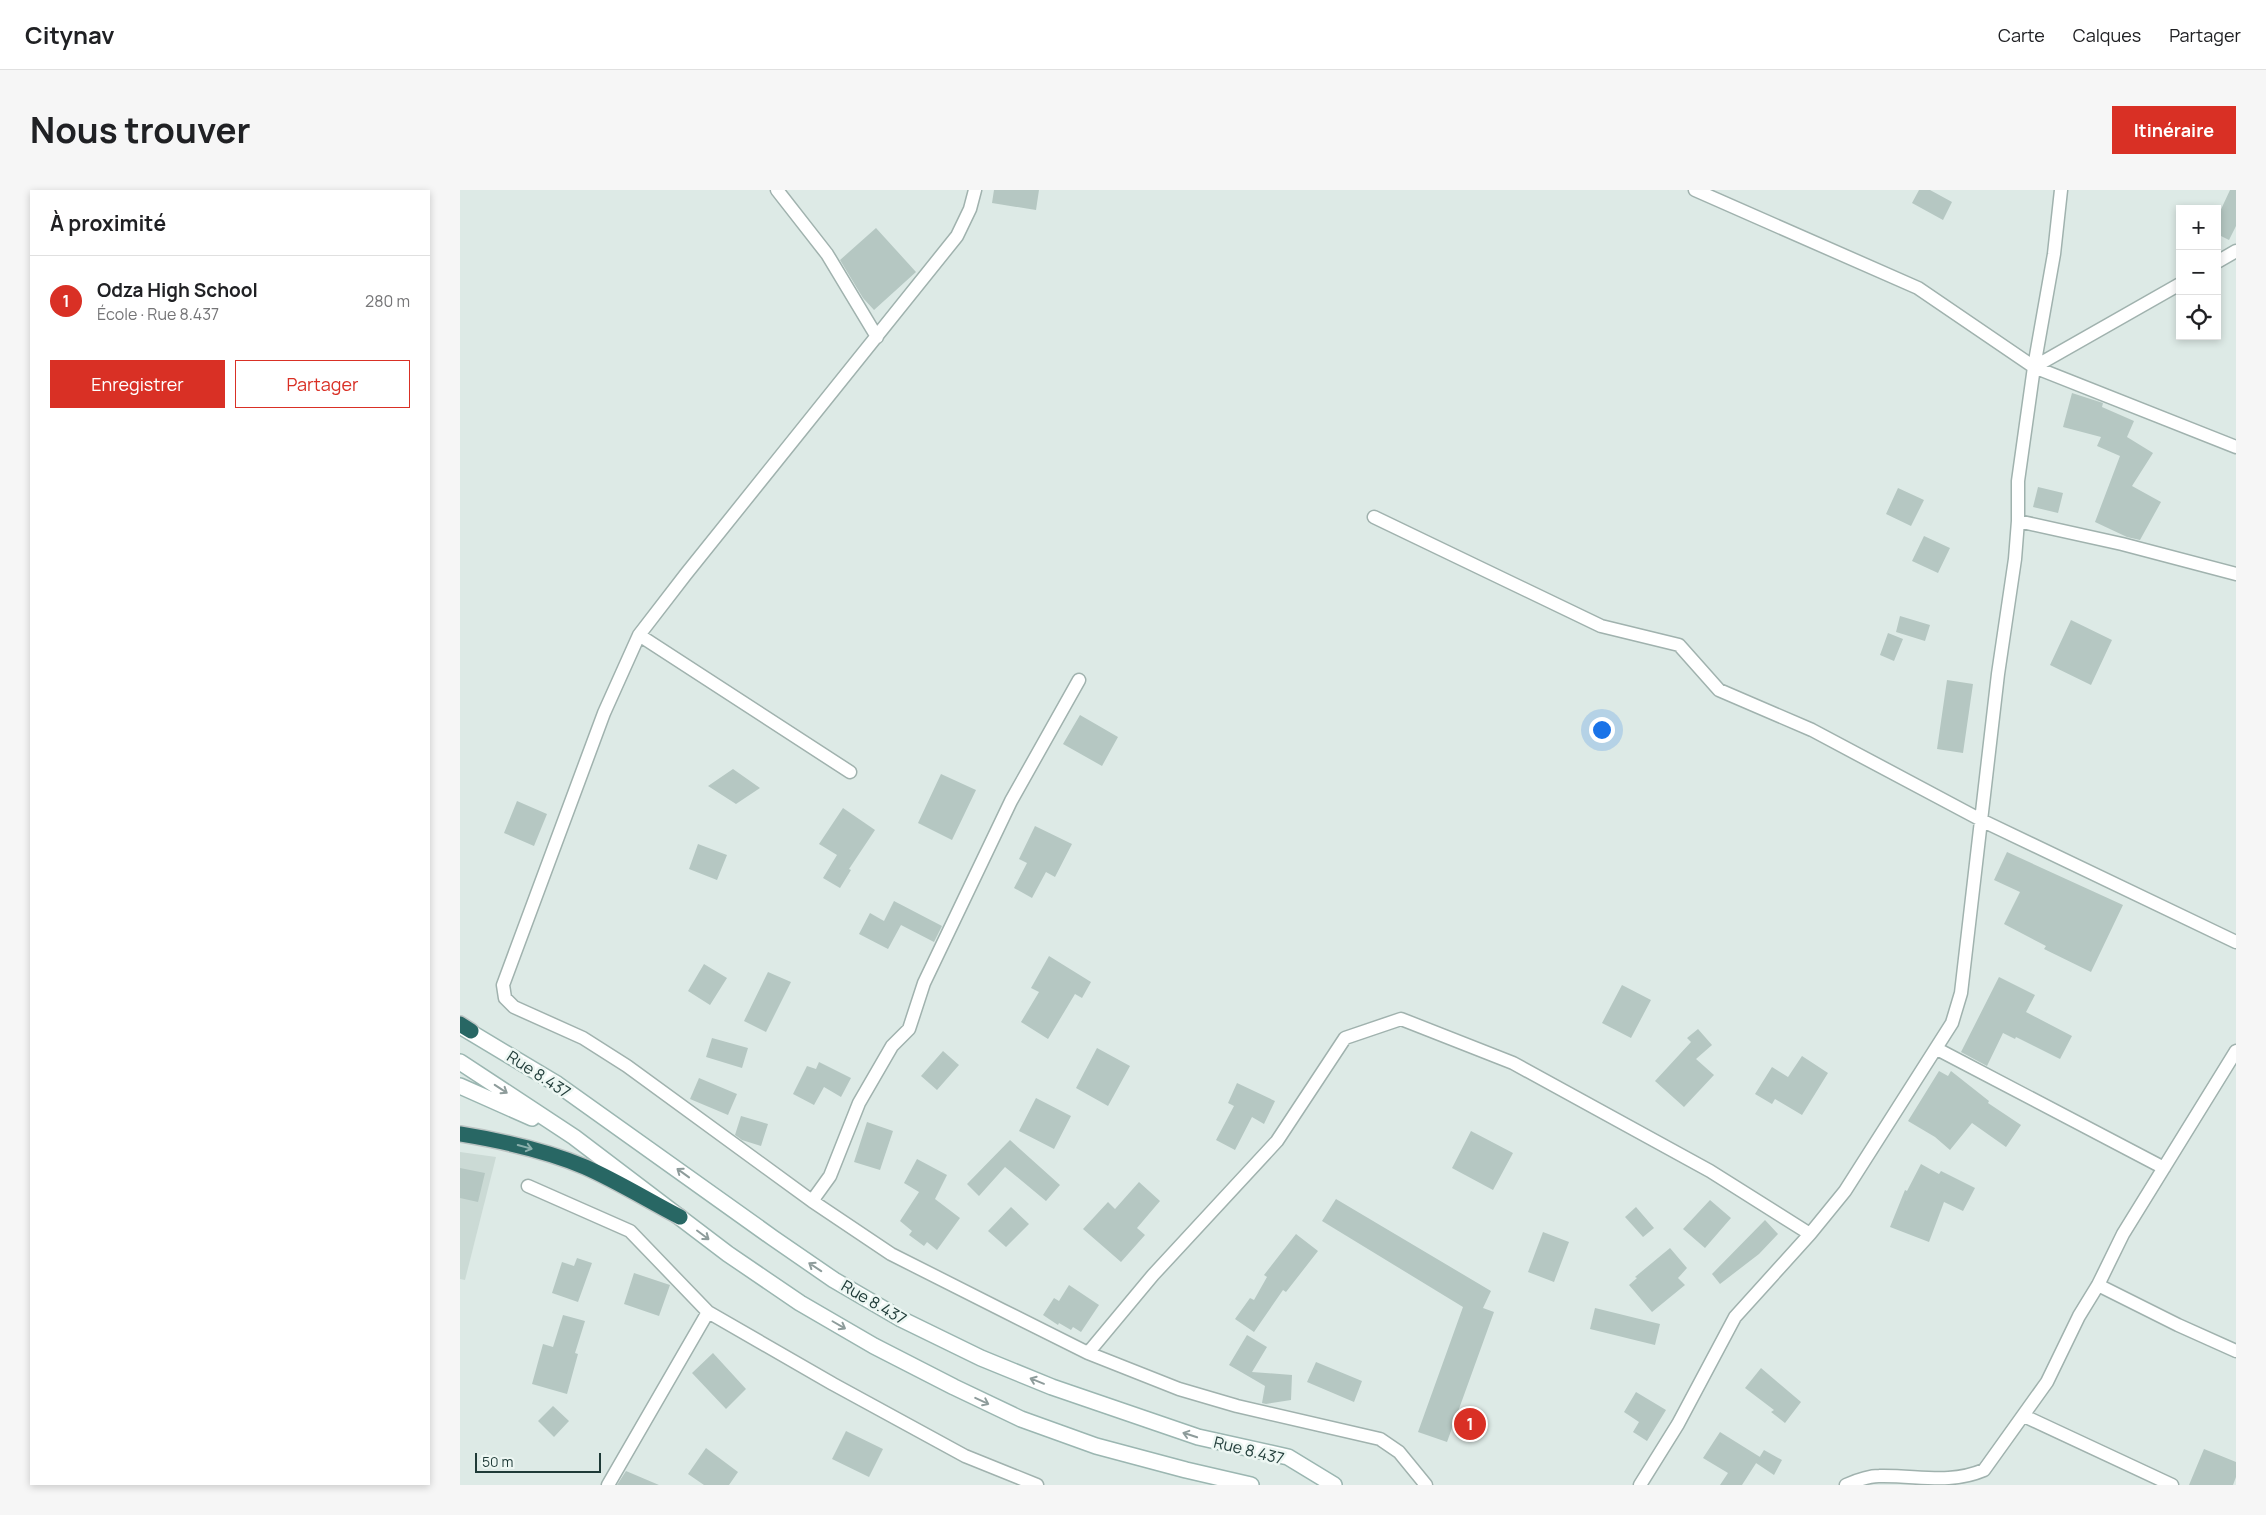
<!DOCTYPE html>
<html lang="fr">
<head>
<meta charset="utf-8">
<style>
	body { margin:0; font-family:Manrope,sans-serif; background:#f6f6f6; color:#202124 }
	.controls { position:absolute; right:15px; top:15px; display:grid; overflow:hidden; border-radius:0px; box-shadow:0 2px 8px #0003 }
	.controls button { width:45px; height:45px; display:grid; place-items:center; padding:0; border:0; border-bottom:1px solid #e0e0e0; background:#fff; color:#202124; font:25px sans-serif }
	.scale { position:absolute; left:15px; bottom:12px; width:126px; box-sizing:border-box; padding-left:5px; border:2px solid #1e3a37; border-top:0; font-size:14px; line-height:18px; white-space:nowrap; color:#1e3a37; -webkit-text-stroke:4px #edf7f3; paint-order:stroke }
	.you { position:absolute; left:1141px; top:539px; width:18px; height:18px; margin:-12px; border:4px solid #fff; border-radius:50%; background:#1a73e8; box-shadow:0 0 0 8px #1a73e833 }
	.badge { display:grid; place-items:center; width:32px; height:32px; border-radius:50%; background:#d93025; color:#fff; font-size:16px; font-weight:700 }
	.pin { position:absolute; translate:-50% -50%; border:2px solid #fff; box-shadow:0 1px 5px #0006 }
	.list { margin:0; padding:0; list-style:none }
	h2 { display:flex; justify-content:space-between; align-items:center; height:65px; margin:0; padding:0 20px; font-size:21px }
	h2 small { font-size:16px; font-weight:400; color:#757577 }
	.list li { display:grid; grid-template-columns:32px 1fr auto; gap:15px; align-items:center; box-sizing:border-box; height:90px; padding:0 20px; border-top:1px solid #e0e0e0 }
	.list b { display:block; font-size:19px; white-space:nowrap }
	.list p { margin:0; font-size:16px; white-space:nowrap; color:#757577 }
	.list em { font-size:16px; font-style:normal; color:#757577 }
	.actions { display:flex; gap:10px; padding:15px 20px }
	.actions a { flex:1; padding:11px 0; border:1px solid #d93025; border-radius:0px; text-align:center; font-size:18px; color:#d93025 }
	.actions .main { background:#d93025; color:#fff }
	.icon { flex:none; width:28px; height:28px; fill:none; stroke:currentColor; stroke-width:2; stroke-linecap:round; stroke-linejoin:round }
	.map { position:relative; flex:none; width:1776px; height:1295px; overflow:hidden; border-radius:0px }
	header { display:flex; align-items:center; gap:30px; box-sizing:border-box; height:70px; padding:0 25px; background:#fff; border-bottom:1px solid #e0e0e0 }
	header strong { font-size:24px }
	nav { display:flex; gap:28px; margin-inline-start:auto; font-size:18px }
	.intro { display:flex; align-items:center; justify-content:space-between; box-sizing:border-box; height:120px; padding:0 30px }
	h1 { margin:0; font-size:35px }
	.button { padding:12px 22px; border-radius:0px; background:#d93025; color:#fff; font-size:18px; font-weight:700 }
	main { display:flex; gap:30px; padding:0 30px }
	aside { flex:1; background:#fff; border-radius:0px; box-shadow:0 2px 8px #0003 }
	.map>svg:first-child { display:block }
	.built { fill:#cbdad5 }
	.building { fill:#b5c7c2 }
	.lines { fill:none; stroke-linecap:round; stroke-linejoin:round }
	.street-casing { stroke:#a0b2ae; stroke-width:15 }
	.secondary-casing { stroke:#9bb6b1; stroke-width:18 }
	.highway-casing { stroke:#bcc4c3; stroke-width:18 }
	.street { stroke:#fff; stroke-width:12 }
	.secondary { stroke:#fff; stroke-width:15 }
	.highway { stroke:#286764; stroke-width:15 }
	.oneway { stroke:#8e9c9b }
	.oneway2 { stroke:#8aafac }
	.labels { text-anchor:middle; stroke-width:5; stroke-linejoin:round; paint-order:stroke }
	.street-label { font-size:16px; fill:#1e3a37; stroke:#edf7f3 }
</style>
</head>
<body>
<header>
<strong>Citynav</strong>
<nav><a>Carte</a><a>Calques</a><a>Partager</a></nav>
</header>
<div class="intro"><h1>Nous trouver</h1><a class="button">Itinéraire</a></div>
<main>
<aside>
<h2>À proximité<small></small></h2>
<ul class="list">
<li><span class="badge">1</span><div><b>Odza High School</b><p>École · Rue 8.437</p></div><em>280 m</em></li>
</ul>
<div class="actions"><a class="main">Enregistrer</a><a>Partager</a></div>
</aside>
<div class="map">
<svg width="1776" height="1295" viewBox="0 0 1776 1295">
	<rect width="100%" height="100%" fill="#ddeae6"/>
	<path class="built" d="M0 962 36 967 5 1090 0 1089Z"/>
	<path class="building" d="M534 0H579L576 20 532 13Z
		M1459 0H1470L1492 12 1483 30 1452 13Z
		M1770 0H1776V36L1769 50 1757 44V28Z
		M416 38 456 82 414 120 403 108 380 70Z
		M1612 203 1643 213 1642 217 1674 231 1667 247 1693 263 1672 296 1701 312 1680 350 1667 347 1635 332 1660 266 1637 256 1641 247 1603 237Z
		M1578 297 1603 303 1598 323 1573 317Z
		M1438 298 1464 310 1451 336 1426 324Z
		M1464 346 1490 358 1478 383 1452 371Z
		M1440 426 1470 435 1465 451 1436 442Z
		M1611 430 1652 450 1631 495 1590 475Z
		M1428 443 1443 449 1434 471 1420 465Z
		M1487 490 1513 494 1503 563 1477 559Z
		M620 525 658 547 642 576 603 554Z
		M273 579 300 598 276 614 248 596Z
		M481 584 516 600 492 650 458 633Z
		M57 611 87 624 74 656 44 643Z
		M383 618 415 640 389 679 391 680 380 698 363 688 377 665 359 654Z
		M575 636 612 654 595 687 586 682 572 708 554 698 567 673 559 669Z
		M238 654 267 665 257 690 229 679Z
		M1547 662 1663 715 1631 782 1584 759 1586 756 1544 734 1560 702 1534 690Z
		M434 711 482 736 474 752 441 735 428 759 399 744 410 723 424 731Z
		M589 766 631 792 622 808 615 804 588 849 561 832 579 802 571 798Z
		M244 774 267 788 250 815 228 801Z
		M308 782 331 792 306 842 284 831Z
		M1539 787 1575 805 1566 822 1612 846 1600 869 1556 847 1555 849 1543 843 1527 876 1501 862Z
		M1162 795 1191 810 1171 848 1142 833Z
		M1238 839 1252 855 1236 869 1254 885 1224 917 1195 891 1231 852 1227 848Z
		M252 848 288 858 282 878 246 867Z
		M637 858 670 876 648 916 616 898Z
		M483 861 499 875 477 900 461 886Z
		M1342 866 1368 883 1342 925 1315 909 1312 914 1295 904 1312 877 1328 887Z
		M359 872 391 888 381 907 364 897 354 915 333 904 347 876 356 879Z
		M1479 881 1488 886 1491 881 1529 911 1528 913 1561 935 1546 957 1512 933 1490 960 1475 947 1448 931Z
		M239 888 277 904 268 925 230 909Z
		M777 893 815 911 804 934 792 927 775 960 756 950 774 916 768 913Z
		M576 908 611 926 594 959 559 941Z
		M281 926 308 934 301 956 282 950 275 945Z
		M407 932 433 941 420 980 394 972Z
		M1011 941 1053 963 1033 1000 992 978Z
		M550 950 600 995 586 1011 545 977 519 1006 507 994Z
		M457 969 487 985 475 1009 500 1028 477 1060 467 1052 464 1056 449 1045 452 1041 440 1031 459 1002 444 993Z
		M1461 974 1479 984 1481 981 1515 998 1503 1021 1484 1012 1469 1052 1430 1037 1445 1000 1447 1001Z
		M0 978 25 983 18 1012 0 1008Z
		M679 992 700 1011 677 1038 685 1045 661 1072 623 1039 648 1012 655 1019Z
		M876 1009 1031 1101 1023 1118 1034 1122 987 1252 958 1242 1003 1117 862 1031Z
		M1250 1010 1271 1028 1245 1058 1223 1039Z
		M551 1017 569 1034 546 1057 528 1041Z
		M1176 1017 1194 1038 1183 1047 1165 1027Z
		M1305 1030 1318 1044 1299 1064 1260 1094 1252 1084Z
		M1083 1042 1109 1052 1094 1092 1068 1082Z
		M836 1044 858 1061 826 1102 823 1100 794 1142 775 1129 790 1108 794 1110 807 1087 804 1085Z
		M1210 1058 1227 1078 1218 1088 1225 1095 1192 1122 1169 1095 1177 1088 1175 1087Z
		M117 1068 132 1073 118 1112 92 1103 102 1072 114 1076Z
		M174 1083 210 1095 199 1126 164 1114Z
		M609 1095 639 1115 621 1142 613 1137 611 1140 599 1133 598 1135 583 1125 594 1108 599 1111Z
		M1135 1118 1200 1134 1195 1155 1130 1139Z
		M103 1125 125 1131 115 1163 118 1164 107 1204 72 1194 83 1154 93 1157Z
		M787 1145 807 1157 792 1182 832 1185 831 1210 806 1214 802 1213 805 1196 769 1175Z
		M253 1163 286 1199 266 1219 232 1183Z
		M856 1172 902 1191 894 1212 847 1192Z
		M1301 1178 1341 1212 1325 1233 1311 1222 1314 1220 1285 1198Z
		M1176 1202 1206 1220 1187 1251 1173 1242 1179 1232 1164 1222Z
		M93 1216 109 1231 94 1247 78 1231Z
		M386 1241 423 1259 409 1287 372 1269Z
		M1260 1242 1300 1267 1282 1295H1260L1268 1283 1243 1268Z
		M246 1258 278 1282 269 1295H244L228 1284Z
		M1744 1259 1776 1272V1287L1773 1295H1729Z
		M1304 1260 1322 1270 1314 1285 1296 1273Z
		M166 1281 199 1295H157Z"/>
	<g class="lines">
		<defs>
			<path id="street" d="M317 0 367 64 417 147
				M515 0 510 19 497 46 226 384 179 445 144 523 43 795 45 808 54 817 123 848 167 876 352 1011 431 1064 542 1120 628 1163 719 1199 777 1216 920 1249 939 1262 966 1295
				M1235 0 1458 98 1574 177 1776 257
				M1757 72 1776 61
				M1574 177 1720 94
				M914 327 1141 436 1219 455 1259 500 1352 540 1523 631 1776 752
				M1558 331 1662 354 1776 384
				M179 445 390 582
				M1477 859 1704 978
				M68 996 170 1041 248 1122 373 1194 505 1266 577 1295
				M352 1011 370 986 399 913 432 856 449 839 464 793 551 611 619 490
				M1638 1095 1718 1135 1776 1161
				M628 1163 693 1085 817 951 885 848 941 829 1053 873 1250 981 1350 1044
				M1564 1226 1712 1295
				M148 1295 248 1122
				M1180 1295 1218 1234 1275 1127 1350 1044 1385 1001 1492 833 1501 803 1538 484 1555 369 1558 331V291L1574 177 1594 64 1601 0
				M1386 1295C1395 1291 1409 1286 1419 1286 1458 1285 1488 1295 1524 1280L1587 1192 1619 1126 1638 1095 1663 1044 1776 861"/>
			<path id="secondary" d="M0 836 97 894 313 1048 374 1090 441 1129 521 1168 592 1197 738 1247 828 1267 874 1295
				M0 872 114 947 268 1064 340 1113 414 1156 494 1197 561 1229 636 1256 726 1280 791 1295
				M0 896 72 928"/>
			<path id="highway" d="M0 834 11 841
				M0 944C43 951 85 960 125 977 157 991 189 1011 220 1027"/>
		</defs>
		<use href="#street" class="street-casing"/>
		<use href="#secondary" class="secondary-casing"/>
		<use href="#highway" class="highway-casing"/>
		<use href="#street" class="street"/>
		<use href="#secondary" class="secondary"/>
		<use href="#highway" class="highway"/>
	</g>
	<defs><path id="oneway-shaft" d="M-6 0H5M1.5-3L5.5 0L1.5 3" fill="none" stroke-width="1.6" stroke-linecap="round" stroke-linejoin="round" transform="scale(1.25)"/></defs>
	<g class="oneway">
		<use href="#oneway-shaft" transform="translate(41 899) rotate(33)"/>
		<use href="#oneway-shaft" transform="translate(223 983) rotate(-144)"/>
		<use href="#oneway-shaft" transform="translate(243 1045) rotate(37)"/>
		<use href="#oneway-shaft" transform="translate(355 1077) rotate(-146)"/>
		<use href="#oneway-shaft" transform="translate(379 1135) rotate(30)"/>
		<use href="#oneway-shaft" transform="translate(577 1191) rotate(-158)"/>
		<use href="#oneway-shaft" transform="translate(522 1211) rotate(25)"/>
		<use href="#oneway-shaft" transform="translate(730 1245) rotate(-162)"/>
	</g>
	<use class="oneway2" href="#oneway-shaft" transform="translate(65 957) rotate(15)"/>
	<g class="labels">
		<g class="street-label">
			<text transform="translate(79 884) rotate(33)" y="6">Rue 8.437</text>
			<text transform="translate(414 1112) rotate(30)" y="6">Rue 8.437</text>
			<text transform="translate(789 1260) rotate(14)" y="6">Rue 8.437</text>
		</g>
	</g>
</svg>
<div class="controls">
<button>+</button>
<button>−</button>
<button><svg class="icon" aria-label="locate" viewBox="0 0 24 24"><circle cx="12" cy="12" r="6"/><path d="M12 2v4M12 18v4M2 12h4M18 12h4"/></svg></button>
</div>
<div class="scale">50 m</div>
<div class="you"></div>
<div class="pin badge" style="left:1010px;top:1234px">1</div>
</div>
</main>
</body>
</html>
